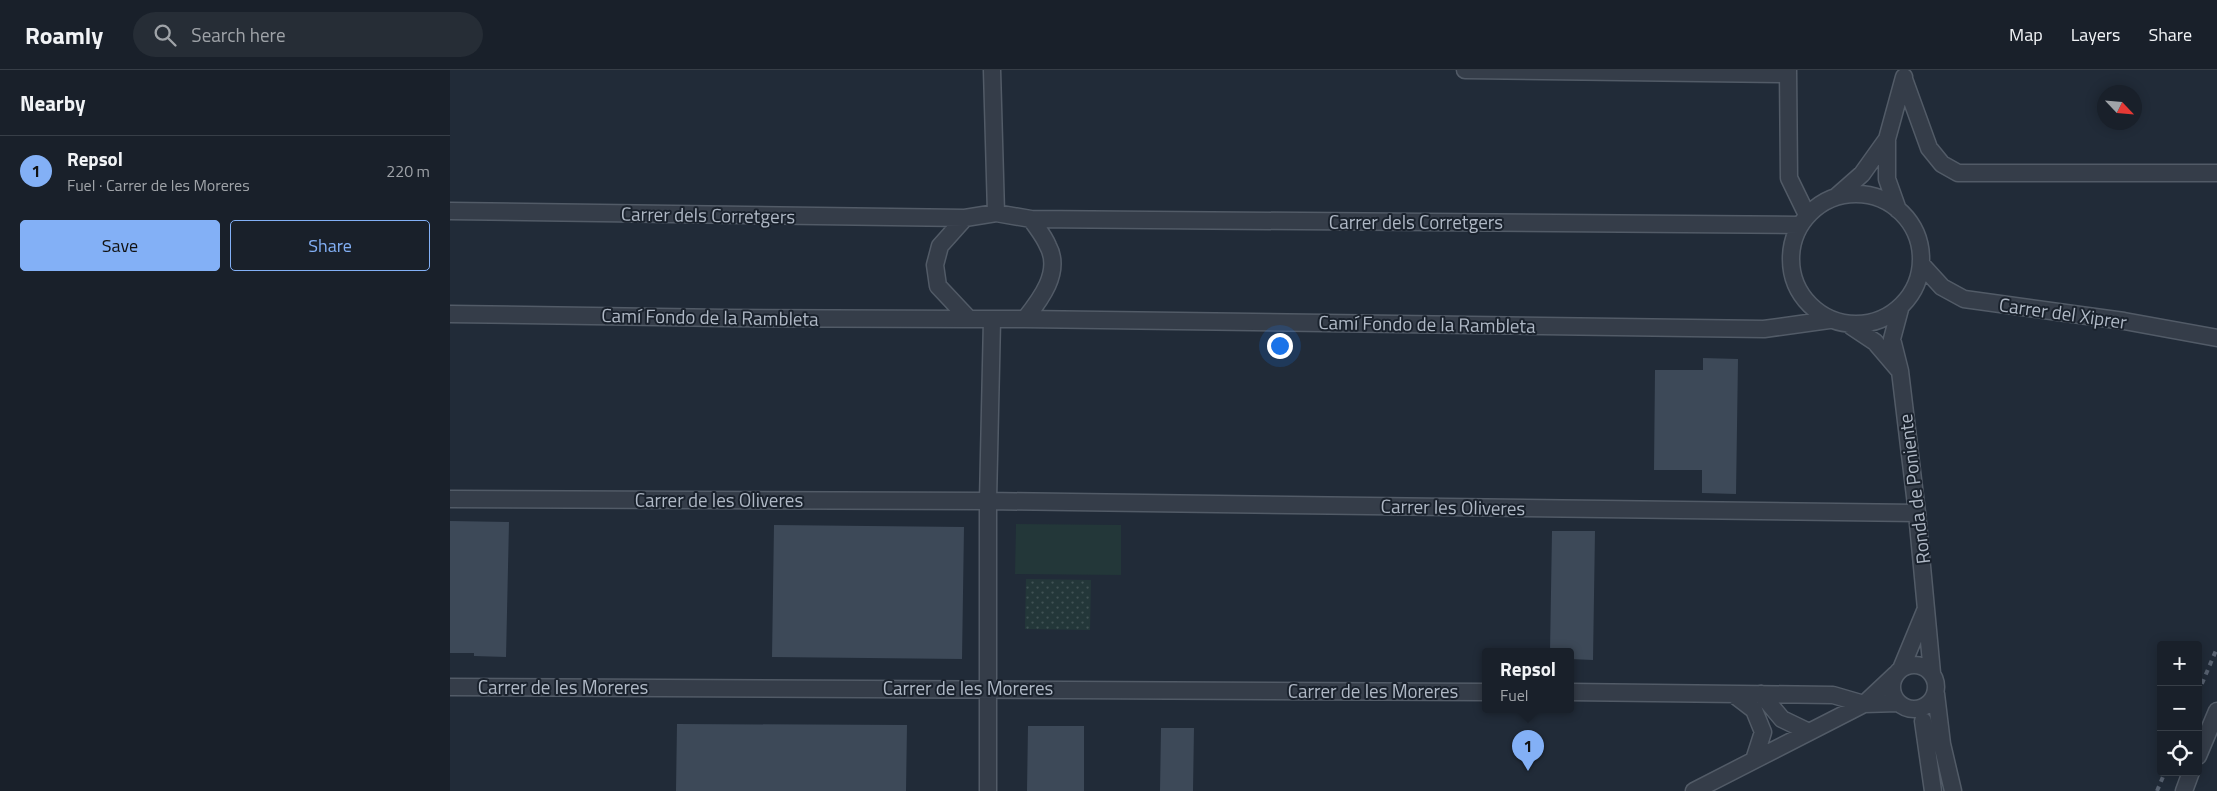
<!DOCTYPE html>
<html lang="en">
<head>
<meta charset="utf-8">
<style>
	body { margin:0; font-family:"Titillium Web",sans-serif; background:#262d36; color:#f1f3f6 }
	.controls { position:absolute; right:15px; bottom:15px; display:grid; overflow:hidden; border-radius:5px; box-shadow:0 2px 12px #0003 }
	.controls button { width:45px; height:45px; display:grid; place-items:center; padding:0; border:0; border-bottom:1px solid #373e47; background:#19202a; color:#f1f3f6; font:25px sans-serif }
	.compass { position:absolute; left:1647px; top:15px; width:45px; height:45px; border-radius:50%; background:#19202a; box-shadow:0 2px 12px #0003; rotate:116deg }
	.you { position:absolute; left:829px; top:275px; width:18px; height:18px; margin:-12px; border:4px solid #fff; border-radius:50%; background:#1a73e8; box-shadow:0 0 0 8px #1a73e833 }
	.badge { display:grid; place-items:center; width:32px; height:32px; border-radius:50%; background:#83b0f6; color:#111; font-size:16px; font-weight:700 }
	.pin { position:absolute; translate:-50% -41px; filter:drop-shadow(0 1px 2px #0008) }
	.pin::after { content:''; position:absolute; top:26px; width:18px; height:15px; background:inherit; clip-path:polygon(0 0,100% 0,50% 100%) }
	.popup { position:absolute; left:1032px; top:578px; width:92px; height:65px; box-sizing:border-box; display:grid; place-content:center; border-radius:5px; background:#19202a; filter:drop-shadow(0 1px 4px #0005); font-size:16px; white-space:nowrap; color:#9fa3a8 }
	.popup b { font-size:19px; color:#f1f3f6 }
	.popup::after { content:''; position:absolute; left:50%; top:100%; margin-left:-10px; border:10px solid transparent; border-top-color:#19202a }
	.list { margin:0; padding:0; list-style:none }
	h2 { display:flex; justify-content:space-between; align-items:center; height:65px; margin:0; padding:0 20px; font-size:21px }
	h2 small { font-size:16px; font-weight:400; color:#9fa3a8 }
	.list li { display:grid; grid-template-columns:32px 1fr auto; gap:15px; align-items:center; box-sizing:border-box; height:70px; padding:0 20px; border-top:1px solid #373e47 }
	.list b { display:block; font-size:19px; white-space:nowrap }
	.list p { margin:0; font-size:16px; white-space:nowrap; color:#9fa3a8 }
	.list em { font-size:16px; font-style:normal; color:#9fa3a8 }
	.actions { display:flex; gap:10px; padding:15px 20px }
	.actions a { flex:1; padding:11px 0; border:1px solid #83b0f6; border-radius:5px; text-align:center; font-size:18px; color:#83b0f6 }
	.actions .main { background:#83b0f6; color:#111 }
	.icon { flex:none; width:28px; height:28px; fill:none; stroke:currentColor; stroke-width:2; stroke-linecap:round; stroke-linejoin:round }
	.map { position:relative; flex:none; width:1767px; height:721px; overflow:hidden }
	header { display:flex; align-items:center; gap:30px; box-sizing:border-box; height:70px; padding:0 25px; background:#19202a; border-bottom:1px solid #373e47 }
	header strong { font-size:24px }
	nav { display:flex; gap:28px; margin-inline-start:auto; font-size:18px }
	.search { width:350px; height:45px; background:#262d36; display:flex; align-items:center; gap:12px; box-sizing:border-box; padding:0 18px; border-radius:28px; color:#9fa3a8; font-size:19px }
	main { display:flex }
	aside { flex:1; background:#19202a }
	.map>svg:first-child { display:block }
	.park { fill:url(#park-dots) }
	.garden { fill:#233739 }
	.building { fill:#3d4958 }
	.lines { fill:none; stroke-linecap:round; stroke-linejoin:round }
	.minor-casing { stroke:#525b67; stroke-width:19 }
	.minor { stroke:#353d49; stroke-width:16 }
	.rail { stroke:#576170; stroke-width:4; stroke-dasharray:5 5; stroke-linecap:butt }
	.labels { text-anchor:middle; stroke-width:4; stroke-linejoin:round; paint-order:stroke }
	.street-label { font-size:19px; fill:#afb8c5; stroke:#1a222d }
</style>
</head>
<body>
<header>
<strong>Roamly</strong>
<div class="search"><svg class="icon" aria-label="search" viewBox="0 0 24 24"><circle cx="10" cy="10" r="6"/><path d="M15 15l6 6"/></svg>Search here</div>
<nav><a>Map</a><a>Layers</a><a>Share</a></nav>
</header>
<main>
<aside>
<h2>Nearby<small></small></h2>
<ul class="list">
<li><span class="badge">1</span><div><b>Repsol</b><p>Fuel · Carrer de les Moreres</p></div><em>220 m</em></li>
</ul>
<div class="actions"><a class="main">Save</a><a>Share</a></div>
</aside>
<div class="map">
<svg width="1767" height="721" viewBox="0 0 1767 721">
	<defs>
		<pattern id="park-dots" width="8" height="8" patternUnits="userSpaceOnUse" patternTransform="scale(1.25)"><rect width="8" height="8" fill="#233739"/><path d="M2 2h.1M6 6h.1" fill="none" stroke="#405254" stroke-width="1.8" stroke-linecap="round"/></pattern>
	</defs>
	<rect width="100%" height="100%" fill="#212b38"/>
	<path class="park" d="M576 509 641 510 640 560 575 559Z"/>
	<path class="garden" d="M566 454 671 455V505L565 504Z"/>
	<path class="building" d="M1253 288 1288 289 1286 424 1252 423V400H1204L1205 300H1253Z
		M0 451 59 452 56 587 24 586V583H0Z
		M324 455 514 457 512 589 322 587Z
		M1102 461H1145L1143 590 1120 589V582H1100Z
		M227 654 457 655 456 721H226Z
		M578 656H634V721H577Z
		M711 658H744L743 721H710Z"/>
	<g class="lines">
		<defs>
			<path id="minor" d="M542 0 546 143
				M1015 0 1338 4
				M1338 0 1339 108 1357 145
				M1454 9 1479 78 1492 94 1508 103H1767
				M1341 189a65 65 0 1 1 130 0a65 65 0 1 1-130 0Z
				M1387 126 1412 104 1437 69
				M1448 140 1437 109V69L1454 7
				M0 141 515 148
				M546 143 581 149C587 158 594 166 598 176 612 202 590 230 575 249H519L488 216 485 195 490 176 515 148Z
				M581 149 1350 155
				M1471 194 1492 217 1514 229 1674 251 1767 268
				M1450 239 1442 269 1450 301 1467 443 1482 603
				M0 244 276 248 519 249
				M575 249 1314 259 1379 250
				M1401 256 1425 272 1448 299
				M0 429 538 431 1467 443
				M1442 617a22 22 0 1 1 44 0a22 22 0 1 1-44 0Z
				M1451 599 1475 541
				M0 617 1036 622
				M1120 622 1383 625 1414 634 1448 633
				M1283 624 1304 640 1313 662 1304 690
				M1311 624 1332 649 1359 662
				M1486 624 1492 674 1503 721
				M1473 651 1483 721
				M1748 686 1767 641
				M538 721V431L542 250
				M1244 721 1414 634 1446 604
				M1734 721 1741 702"/>
		</defs>
		<use href="#minor" class="minor-casing"/>
		<use href="#minor" class="minor"/>
		<path class="rail" d="M1748 623 1767 578
			M1707 721 1715 702"/>
	</g>
	<g class="labels">
		<g class="street-label">
			<text transform="translate(258 145) rotate(1)" y="7">Carrer dels Corretgers</text>
			<text x="966" y="159">Carrer dels Corretgers</text>
			<text transform="translate(1613 243) rotate(8)" y="7">Carrer del Xiprer</text>
			<text transform="translate(260 247) rotate(1)" y="7">Camí Fondo de la Rambleta</text>
			<text transform="translate(977 254) rotate(1)" y="7">Camí Fondo de la Rambleta</text>
			<text transform="translate(1464 419) rotate(-97)" y="7">Ronda de Poniente</text>
			<text x="269" y="437">Carrer de les Oliveres</text>
			<text transform="translate(1003 437) rotate(1)" y="7">Carrer les Oliveres</text>
			<text x="113" y="624">Carrer de les Moreres</text>
			<text x="518" y="625">Carrer de les Moreres</text>
			<text x="923" y="628">Carrer de les Moreres</text>
		</g>
	</g>
</svg>
<div class="controls">
<button>+</button>
<button>−</button>
<button><svg class="icon" aria-label="locate" viewBox="0 0 24 24"><circle cx="12" cy="12" r="6"/><path d="M12 2v4M12 18v4M2 12h4M18 12h4"/></svg></button>
</div>
<svg class="compass" viewBox="-18 -18 36 36"><path d="M0-13l5 13h-10z" fill="#e53935"/><path d="M0 13l5-13h-10z" fill="#9fa3a8"/></svg>
<div class="you"></div>
<div class="pin badge" style="left:1078px;top:701px">1</div>
<div class="popup"><b>Repsol</b>Fuel</div>
</div>
</main>
</body>
</html>
